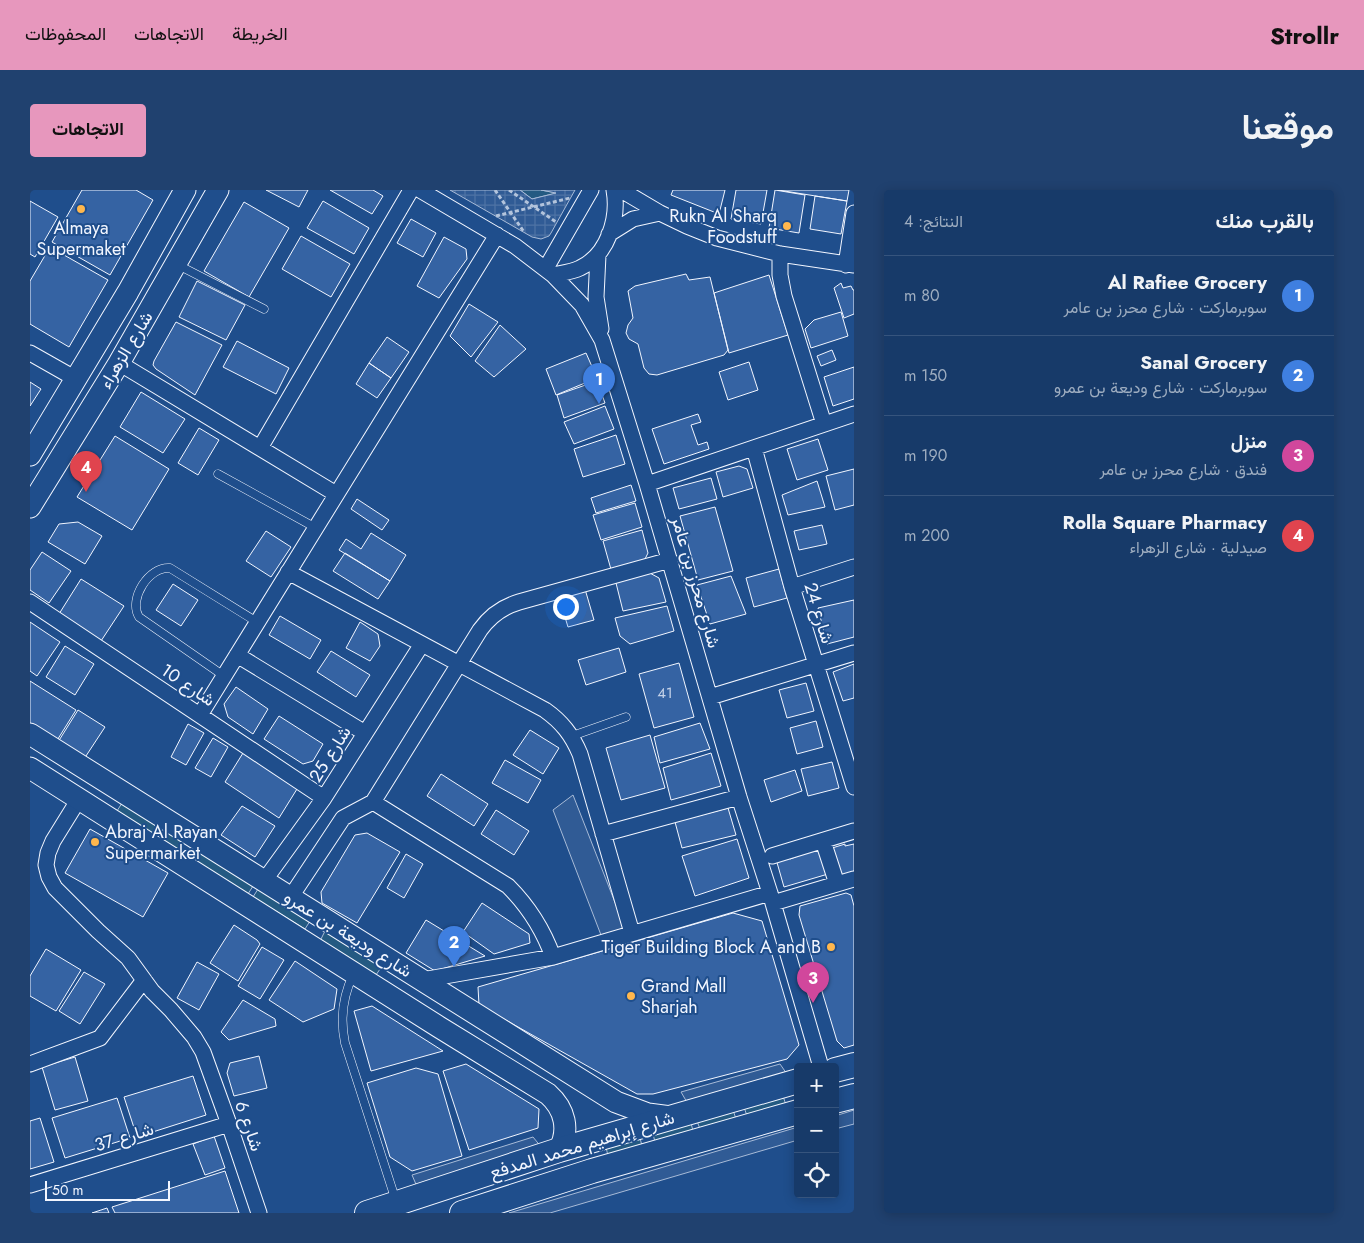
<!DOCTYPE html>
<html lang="ar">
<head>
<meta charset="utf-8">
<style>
	body { margin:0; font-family:Jost,Vazirmatn,sans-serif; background:#20416f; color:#f1f3f6; direction:rtl }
	.controls { position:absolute; right:15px; bottom:15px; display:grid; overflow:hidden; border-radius:5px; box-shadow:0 2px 12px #0003 }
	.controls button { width:45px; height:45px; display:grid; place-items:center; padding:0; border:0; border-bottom:1px solid #36547d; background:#173a69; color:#f1f3f6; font:25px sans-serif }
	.scale { position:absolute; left:15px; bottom:12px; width:125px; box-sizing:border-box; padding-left:5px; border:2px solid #f2f6ff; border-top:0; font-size:14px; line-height:18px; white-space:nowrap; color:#f2f6ff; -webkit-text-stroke:4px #1f4e8c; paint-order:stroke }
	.you { position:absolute; left:535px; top:416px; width:18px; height:18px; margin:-12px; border:4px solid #fff; border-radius:50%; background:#1a73e8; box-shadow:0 0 0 8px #1a73e833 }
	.badge { display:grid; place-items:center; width:32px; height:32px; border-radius:50%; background:#e797bd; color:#fff; font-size:16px; font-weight:700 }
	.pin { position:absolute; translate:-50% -41px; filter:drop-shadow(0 1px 2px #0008) }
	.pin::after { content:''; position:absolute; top:26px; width:18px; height:15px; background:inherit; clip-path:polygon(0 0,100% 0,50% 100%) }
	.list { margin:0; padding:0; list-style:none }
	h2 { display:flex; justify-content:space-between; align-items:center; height:65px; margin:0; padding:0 20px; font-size:21px }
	h2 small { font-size:16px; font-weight:400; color:#9eadc0 }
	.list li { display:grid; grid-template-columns:32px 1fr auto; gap:15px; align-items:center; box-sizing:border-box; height:80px; padding:0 20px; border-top:1px solid #36547d }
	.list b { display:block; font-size:19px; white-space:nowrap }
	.list p { margin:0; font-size:16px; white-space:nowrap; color:#9eadc0 }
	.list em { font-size:16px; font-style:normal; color:#9eadc0 }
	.icon { flex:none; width:28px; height:28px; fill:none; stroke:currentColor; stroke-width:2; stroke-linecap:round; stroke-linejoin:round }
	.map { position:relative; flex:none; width:824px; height:1023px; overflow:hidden; direction:ltr; border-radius:5px }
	header { display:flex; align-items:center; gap:30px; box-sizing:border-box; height:70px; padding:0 25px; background:#e797bd; color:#111 }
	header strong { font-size:24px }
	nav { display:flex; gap:28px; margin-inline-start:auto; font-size:18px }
	.intro { display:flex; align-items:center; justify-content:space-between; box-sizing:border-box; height:120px; padding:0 30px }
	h1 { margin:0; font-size:35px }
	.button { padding:12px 22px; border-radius:5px; background:#e797bd; color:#111; font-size:18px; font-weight:700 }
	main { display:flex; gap:30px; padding:0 30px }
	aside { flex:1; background:#173a69; border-radius:5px; box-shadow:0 2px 12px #0003 }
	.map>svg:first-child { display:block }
	.green { fill:#245a82; stroke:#a8bbd7 }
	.parking { fill:#305b95; stroke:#a8bbd7 }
	.plaza { fill:url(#plaza-grid); stroke:#a8bbd7 }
	.building { fill:#3563a3; stroke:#f2f6ff }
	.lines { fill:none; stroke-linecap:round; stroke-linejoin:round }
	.lane-casing { stroke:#f2f6ff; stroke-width:9 }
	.street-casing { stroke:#f2f6ff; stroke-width:17 }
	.secondary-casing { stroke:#f2f6ff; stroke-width:23 }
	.primary-casing { stroke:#f2f6ff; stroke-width:26 }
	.path { stroke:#b3c4dc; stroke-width:3; stroke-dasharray:4 2.5; stroke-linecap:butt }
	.lane { stroke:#1f4e8c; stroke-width:8 }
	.street { stroke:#1f4e8c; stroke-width:15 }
	.secondary { stroke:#1f4e8c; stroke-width:21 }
	.primary { stroke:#1f4e8c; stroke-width:24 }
	.poi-dot { fill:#ffb74d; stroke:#1f4e8c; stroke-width:2 }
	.labels { text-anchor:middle; stroke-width:4; stroke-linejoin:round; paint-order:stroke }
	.number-label { font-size:15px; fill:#c3d1e8 }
	.poi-label { font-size:18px; fill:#f2f6ff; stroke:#1f4e8c; text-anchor:end }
	.street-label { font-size:18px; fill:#f2f6ff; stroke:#1f4e8c }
</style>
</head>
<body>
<header>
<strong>Strollr</strong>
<nav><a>الخريطة</a><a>الاتجاهات</a><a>المحفوظات</a></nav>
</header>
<div class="intro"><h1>موقعنا</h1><a class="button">الاتجاهات</a></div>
<main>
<aside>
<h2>بالقرب منك<small>النتائج: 4</small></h2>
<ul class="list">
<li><span class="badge" style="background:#3f7fe0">1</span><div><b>Al Rafiee Grocery</b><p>سوبرماركت · شارع محرز بن عامر</p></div><em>80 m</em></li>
<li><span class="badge" style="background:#3f7fe0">2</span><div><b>Sanal Grocery</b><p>سوبرماركت · شارع وديعة بن عمرو</p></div><em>150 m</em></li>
<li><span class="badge" style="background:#d1479c">3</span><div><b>منزل</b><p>فندق · شارع محرز بن عامر</p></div><em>190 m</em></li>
<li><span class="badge" style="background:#e0444e">4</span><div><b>Rolla Square Pharmacy</b><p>صيدلية · شارع الزهراء</p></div><em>200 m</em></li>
</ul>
</aside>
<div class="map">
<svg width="824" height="1023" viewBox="0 0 824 1023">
	<defs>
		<pattern id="plaza-grid" width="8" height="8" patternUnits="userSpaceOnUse" patternTransform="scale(1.25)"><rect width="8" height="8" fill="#305b95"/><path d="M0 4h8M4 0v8" fill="none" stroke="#4e73a5"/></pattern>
	</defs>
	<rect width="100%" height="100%" fill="#1f4e8c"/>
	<path class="green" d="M490 0H511L527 3 502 9Z
		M92 613 153 652 148 660 87 621Z
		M161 657 223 696 218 704 156 665Z
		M228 699 280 731 275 739 223 707Z
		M295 741 352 776 346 785 290 751Z
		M753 906 756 915 717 926 714 917Z
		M703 920 706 929 670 939 667 931Z
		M661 933 663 941 625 952 623 944Z
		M610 948 612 956 578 966 576 957Z"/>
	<path class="parking" d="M543 605 595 738 571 745 523 620Z
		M750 874 759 887 658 914 651 902Z
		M824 920V934L805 939V926Z
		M768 937V950L520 1023H479Z
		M503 947 512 958 388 999 382 985Z"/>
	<path class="plaza" d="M420 0H490L502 9 526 3 511 0H545L521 43 519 46 511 49 502 47Z"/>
	<path class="building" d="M52 0H106L123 10 80 85 22 52Z
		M236 0H278L269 17Z
		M300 0H343L353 6 342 24Z
		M643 0H695L689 24 641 5Z
		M706 0H737L731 34 701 29Z
		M745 0 775 5 769 43 739 38Z
		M748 0H819L817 11Z
		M785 6 817 11 811 44 780 39Z
		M0 11 28 27 5 67 0 64Z
		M293 11 339 38 324 64 277 38Z
		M214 12 259 38 219 107 174 81Z
		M381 29 406 43 393 67 367 53Z
		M271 46 320 74 301 107 252 79Z
		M414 47 436 59 437 69 409 108 387 96Z
		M20 57 78 90 39 157 0 134V91Z
		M656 84 659 90 680 87 698 160 694 165 627 185 619 184 614 178 608 154 599 149 596 143 598 135 603 128 598 101 605 96Z
		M739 85 758 145 699 163 684 103Z
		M167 91 215 115 196 150 149 127Z
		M811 93 813 98 821 96 823 100H824V124L814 128 804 98Z
		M439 114 468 132 441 167 420 146Z
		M811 122 818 146 781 158 775 139 784 130Z
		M146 132 192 155 165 205 126 179 123 175 124 171Z
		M470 135 496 159 464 187 445 171Z
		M357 147 379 162 361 188 339 173Z
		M207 151 259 178 246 204 193 177Z
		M802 160 806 170 791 176 787 166Z
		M556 163 567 188 526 205 516 179Z
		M719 172 728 200 698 210 689 182Z
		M339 173 361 188 347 208 326 194Z
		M824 177V209L803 216 794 187Z
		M567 191 575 213 534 228 527 205Z
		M0 192 11 199 0 216Z
		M111 202 155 229 133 263 90 237Z
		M575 216 584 239 544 254 534 232Z
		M668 224 671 232 661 235 668 255 677 252 679 259 634 274 622 239Z
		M169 238 189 250 168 285 148 273Z
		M586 245 595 274 553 287 544 259Z
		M85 246 139 279 102 340 47 307Z
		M788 249 798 280 767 290 757 259Z
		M709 276 717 279 723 298 693 307 686 282Z
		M824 279V315L805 320 796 286Z
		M681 288 687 309 649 319 643 298Z
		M787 291 795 317 758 325 752 305Z
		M601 295 606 311 566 323 561 308Z
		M327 309 359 330 352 340 321 319Z
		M605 313 612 337 571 350 563 325Z
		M685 317 703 381 668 390 650 326Z
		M48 332 72 346 55 374 18 352 29 334Z
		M792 335 797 354 769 360 764 341Z
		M612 340 618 363 613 373 582 383 573 351Z
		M236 341 261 357 241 387 216 371Z
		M341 343 376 365 360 391 309 360 316 349 331 359Z
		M12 362 41 381 19 413 0 400V380Z
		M315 363 360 391 348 409 303 381Z
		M749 379 757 408 724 417 716 388Z
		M616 381 629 388 636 412 593 421 585 389Z
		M701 386 716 424 680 434 667 395Z
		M51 389 94 416 71 451 29 424Z
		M143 394 168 410 151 436 126 420Z
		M555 399 564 430 538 437 531 414 538 405Z
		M824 410V447L797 454 788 418Z
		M637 416 644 441 600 454 590 446 585 428Z
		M250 426 291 450 280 469 239 445Z
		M0 432 30 452 7 486 0 481Z
		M330 432 348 444 350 456 340 471 316 458Z
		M35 456 64 474 45 505 16 487Z
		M589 458 596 482 556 495 548 470Z
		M301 461 340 485 326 507 287 482Z
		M649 473 664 527 624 538 609 484Z
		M824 474V508L813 511 803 482Z
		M0 491 46 520 26 552 0 535Z
		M776 493 784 521 757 528 749 500Z
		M206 497 238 519 223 544 198 527 194 514Z
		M48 520 75 537 54 569 28 552Z
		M249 526 293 554 283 571 273 574 234 549Z
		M786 531 793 557 767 564 760 538Z
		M670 533 680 559 630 573 624 547Z
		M158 534 174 543 156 575 141 567Z
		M500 540 529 558 513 584 483 565Z
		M620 545 635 598 591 610 576 558Z
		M183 548 198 557 181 587 165 578Z
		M213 563 267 599 249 628 195 592Z
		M681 563 691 596 641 610 633 578Z
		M475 570 511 590 498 613 462 593Z
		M802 572 809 598 778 606 771 579Z
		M765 580 772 601 741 612 734 590Z
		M411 584 458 614 444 636 397 606Z
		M212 616 245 636 225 667 191 645Z
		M698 618 706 645 652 658 645 632Z
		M466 620 499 641 484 665 451 644Z
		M60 639 138 683 113 727 35 683Z
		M337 643 370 662 327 733 292 713 291 702 325 645Z
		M707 649 719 688 665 706 652 666Z
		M815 654V656L824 654V681L809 686 799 659Z
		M790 657 798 684 754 697 746 669 759 665 760 669 768 666 767 663Z
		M376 664 393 674 374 708 357 698Z
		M816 703 821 705 824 716V855L814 858 807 851 769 725 770 716Z
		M452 713 499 744 500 753 464 764 433 742Z
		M703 723 732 731 769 855 757 869 623 904H607L449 815 448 797Z
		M396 730 455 766 405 781 376 763Z
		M204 735 227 750 230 754 208 791 180 773Z
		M232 757 254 770 230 809 208 796Z
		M16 759 51 780 26 821 0 806V786Z
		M265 771 307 799 304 819 273 832 239 810Z
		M167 772 189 784 169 820 147 808Z
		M54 782 75 794 50 834 29 821Z
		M213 810 245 829 246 836 199 850 191 842Z
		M342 816 413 861 341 881 324 821Z
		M229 866 237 898 204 906 197 883 200 873Z
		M45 867 58 911 25 920 12 877Z
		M436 874 509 919 508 938 439 960 413 881Z
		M386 878 408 884 432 966 382 981 360 967 337 893Z
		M163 886 176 925 107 947 94 907Z
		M87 908 100 948 35 968 22 928Z
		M10 928 24 972 0 979V931Z
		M184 946 195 978 175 985 163 954Z
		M195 981 209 1023H85L82 1017Z
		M77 1018 79 1023H62Z"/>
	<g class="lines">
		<defs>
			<path id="lane" d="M148 75 234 119
				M188 284 286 338
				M194 486 109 427C98 409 119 376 140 378L227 432
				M542 546 596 527
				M323 785C312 808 310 829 315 853L366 1011"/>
			<path id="street" d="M390 0 485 56 523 85 552 115 572 150 617 294 709 607 740 703 791 877
				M591 0 630 23 657 36 687 48 750 64 824 75
				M579 44 603 29 630 23
				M750 64V85L754 106 794 234
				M568 65 566 107 571 139
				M816 75 824 23
				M516 78 561 0
				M523 85C532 83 542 82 550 78 578 65 589 28 584 0
				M0 163 46 189
				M89 173 306 304
				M230 258 381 0
				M724 258 762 397 824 597
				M617 294 824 224
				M258 382 515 520C532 532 542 545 550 564L602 743
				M762 397 824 377
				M0 412 294 608
				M207 465 335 543
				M680 507 824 463
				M170 525 467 45
				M49 609 23 651 18 663 16 675 19 687 25 698 68 741 98 768 122 801 141 820 164 847 173 862 199 934 229 1023
				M343 612 478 696C499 717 513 739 523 767
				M573 644 709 607
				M793 651 807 694
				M742 666 824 641
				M234 691 294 608 392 454
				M260 708 313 628 343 612 450 440C460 426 472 417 489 412L640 370
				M743 713 824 689
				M392 790 523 767 740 703
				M0 874 70 848 114 790
				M0 995 199 934"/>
			<path id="secondary" d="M0 265 98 102 155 0
				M0 317 89 173 188 0
				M0 544 586 912 618 924 641 927
				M0 578 409 837 518 904C535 919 540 940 529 960"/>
			<path id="primary" d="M805 880 824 875
				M805 911 824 906
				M337 1023 529 960 768 891
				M432 1023 562 981 768 922"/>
		</defs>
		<use href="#lane" class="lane-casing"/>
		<use href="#street" class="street-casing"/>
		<use href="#secondary" class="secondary-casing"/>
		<use href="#primary" class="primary-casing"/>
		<path class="path" d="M465 0 494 42
			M479 0 526 32
			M466 26 540 8"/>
		<use href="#lane" class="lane"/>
		<use href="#street" class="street"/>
		<use href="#secondary" class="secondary"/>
		<use href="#primary" class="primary"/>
	</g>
	<g class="poi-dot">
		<circle cx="51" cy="19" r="5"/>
		<circle cx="757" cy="36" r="5"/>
		<circle cx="65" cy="652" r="5"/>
		<circle cx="801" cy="757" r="5"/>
		<circle cx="601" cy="806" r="5"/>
	</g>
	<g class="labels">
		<g class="number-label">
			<text x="635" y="508">41</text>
		</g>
		<g class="poi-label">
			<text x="747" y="32">Rukn Al Sharq<tspan x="747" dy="21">Foodstuff</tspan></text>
			<text x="51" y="44" text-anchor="middle">Almaya<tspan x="51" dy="21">Supermaket</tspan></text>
			<text x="75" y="648" text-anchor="start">Abraj Al Rayan<tspan x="75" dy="21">Supermarket</tspan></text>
			<text x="791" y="763">Tiger Building Block A and B</text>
			<text x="611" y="802" text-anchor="start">Grand Mall<tspan x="611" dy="21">Sharjah</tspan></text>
		</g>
		<g class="street-label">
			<text transform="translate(96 160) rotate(-59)" y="6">شارع الزهراء</text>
			<text transform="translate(666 392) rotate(74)" y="6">شارع محرز بن عامر</text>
			<text transform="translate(789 423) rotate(73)" y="6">شارع 24</text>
			<text transform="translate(158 495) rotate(34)" y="6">شارع 10</text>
			<text transform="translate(300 564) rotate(-58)" y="6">شارع 25</text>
			<text transform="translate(318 744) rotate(32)" y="6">شارع وديعة بن عمرو</text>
			<text transform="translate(219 936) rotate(71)" y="6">شارع 6</text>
			<text transform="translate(94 947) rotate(-17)" y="6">شارع 37</text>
			<text transform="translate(552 955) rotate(-17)" y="6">شارع إبراهيم محمد المدفع</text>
		</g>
	</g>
</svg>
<div class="controls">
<button>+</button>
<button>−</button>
<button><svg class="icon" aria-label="locate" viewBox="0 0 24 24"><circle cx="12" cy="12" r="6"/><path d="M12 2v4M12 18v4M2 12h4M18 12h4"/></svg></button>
</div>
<div class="scale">50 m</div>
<div class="you"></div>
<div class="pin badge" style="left:569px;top:214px;background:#3f7fe0">1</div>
<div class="pin badge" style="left:424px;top:777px;background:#3f7fe0">2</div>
<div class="pin badge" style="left:783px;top:813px;background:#d1479c">3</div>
<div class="pin badge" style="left:56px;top:302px;background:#e0444e">4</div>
</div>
</main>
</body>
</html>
